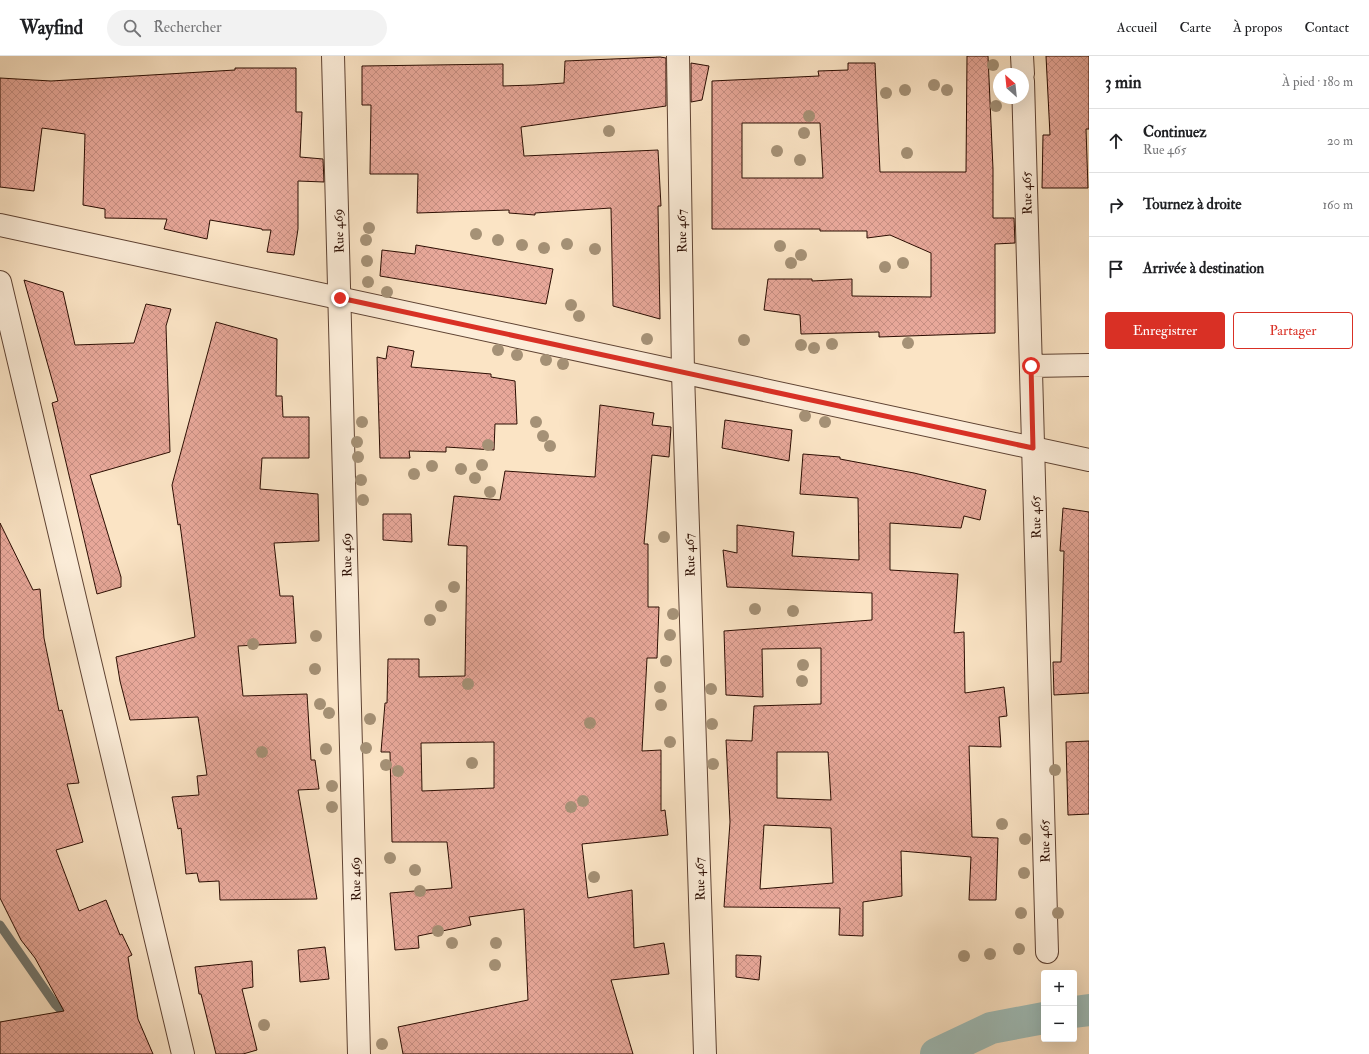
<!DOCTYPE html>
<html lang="fr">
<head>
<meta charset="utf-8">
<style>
	body { margin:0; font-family:"IM FELL Double Pica",serif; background:#f2f2f2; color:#202124 }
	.controls { position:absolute; right:12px; bottom:12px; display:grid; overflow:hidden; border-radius:4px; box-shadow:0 4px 16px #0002 }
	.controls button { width:36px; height:36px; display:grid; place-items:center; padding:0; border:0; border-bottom:1px solid #e0e0e0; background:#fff; color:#202124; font:20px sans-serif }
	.compass { position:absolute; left:993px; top:12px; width:36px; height:36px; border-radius:50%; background:#fff; box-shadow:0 4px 16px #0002; rotate:333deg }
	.stop { position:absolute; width:12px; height:12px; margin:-9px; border:3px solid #d93025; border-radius:50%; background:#fff }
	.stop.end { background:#d93025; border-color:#fff; box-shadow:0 1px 4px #0008 }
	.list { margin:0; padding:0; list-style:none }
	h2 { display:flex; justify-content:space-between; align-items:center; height:52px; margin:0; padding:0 16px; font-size:17px }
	h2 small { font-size:13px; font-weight:400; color:#757577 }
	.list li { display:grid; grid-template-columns:26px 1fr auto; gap:12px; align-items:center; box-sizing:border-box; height:64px; padding:0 16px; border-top:1px solid #e0e0e0 }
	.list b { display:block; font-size:15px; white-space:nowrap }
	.list p { margin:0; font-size:13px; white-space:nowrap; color:#757577 }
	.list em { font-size:13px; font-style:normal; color:#757577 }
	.actions { display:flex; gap:8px; padding:12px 16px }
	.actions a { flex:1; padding:9px 0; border:1px solid #d93025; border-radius:4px; text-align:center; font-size:14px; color:#d93025 }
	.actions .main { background:#d93025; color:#fff }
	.icon { flex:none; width:22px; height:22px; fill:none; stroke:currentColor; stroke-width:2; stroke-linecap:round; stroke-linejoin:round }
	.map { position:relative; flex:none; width:1089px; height:998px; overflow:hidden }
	header { display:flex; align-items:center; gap:24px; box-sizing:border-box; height:56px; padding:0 20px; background:#fff; border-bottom:1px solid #e0e0e0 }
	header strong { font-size:19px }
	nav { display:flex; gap:22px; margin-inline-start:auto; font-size:14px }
	.search { width:280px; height:36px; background:#f2f2f2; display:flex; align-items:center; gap:10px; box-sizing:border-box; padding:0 14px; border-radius:22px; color:#757577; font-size:15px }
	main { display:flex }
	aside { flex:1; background:#fff }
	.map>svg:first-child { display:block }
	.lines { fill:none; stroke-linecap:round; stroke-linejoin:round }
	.stream { stroke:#717770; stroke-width:9 }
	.canal { stroke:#9fbeba; stroke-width:32 }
	.building { fill:url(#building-cross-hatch); stroke:#2b0d02; fill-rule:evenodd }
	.minor-casing { stroke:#5f4333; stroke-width:24 }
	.tertiary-casing { stroke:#5f4333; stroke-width:24 }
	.minor { stroke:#fcedd9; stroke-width:22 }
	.tertiary { stroke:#fcedd9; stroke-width:22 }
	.tree { fill:#a59176 }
	.route { stroke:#d93025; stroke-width:5 }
	.labels { text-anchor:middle; stroke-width:3; stroke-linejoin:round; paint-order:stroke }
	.street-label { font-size:13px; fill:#2b0d02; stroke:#fcedd9 }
</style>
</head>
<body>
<header>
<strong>Wayfind</strong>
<div class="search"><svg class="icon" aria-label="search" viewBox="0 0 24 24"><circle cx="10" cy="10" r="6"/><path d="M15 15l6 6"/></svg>Rechercher</div>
<nav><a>Accueil</a><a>Carte</a><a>À propos</a><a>Contact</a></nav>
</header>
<main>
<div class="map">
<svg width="1089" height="998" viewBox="0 0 1089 998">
	<defs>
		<pattern id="building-cross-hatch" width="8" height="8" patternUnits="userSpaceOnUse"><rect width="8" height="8" fill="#e8a89a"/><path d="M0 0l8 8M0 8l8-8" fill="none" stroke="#c78f83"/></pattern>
	</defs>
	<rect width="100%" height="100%" fill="#fbe4c5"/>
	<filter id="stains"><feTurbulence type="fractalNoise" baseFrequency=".005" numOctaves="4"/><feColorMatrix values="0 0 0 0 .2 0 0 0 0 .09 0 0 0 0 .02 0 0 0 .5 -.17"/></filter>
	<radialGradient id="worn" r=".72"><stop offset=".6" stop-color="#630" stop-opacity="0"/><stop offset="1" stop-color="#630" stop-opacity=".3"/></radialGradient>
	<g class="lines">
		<path class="stream" d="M0 869 55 948 71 964"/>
		<path class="canal" d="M1074 956 1089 954
			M936 998 991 972 1044 962"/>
	</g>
	<path class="building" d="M967 0H988L993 113V162H1014L1015 187 995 188V277L879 281V276L801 278 800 259 764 254 768 223H812V225L852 223V240L931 241V197L890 179 867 182V175H820V173H712V25L819 20 818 15 848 14V7H875L880 116H966ZM742 67H820L823 122H742Z
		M1046 0H1089V73H1086L1088 132H1042L1043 79H1050Z
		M660 1 666 2V50L521 71 524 100 658 94 661 150H658L660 263 613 250 611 152 535 157V159L509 157V154L417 157 418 118H370L371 49H362V10L503 8V30L534 29 564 27 565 5Z
		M691 7 709 10 702 44 691 46Z
		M235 12H296V56H302L300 101 323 103 324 126 298 125V173L294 199 267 196 271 174H262V173L210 164 207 183 164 173 167 163 105 162V153L83 149 85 78 42 72 34 135 0 131V22L51 25 235 14Z
		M416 189 553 213 546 248 380 220 382 194 415 198Z
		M24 224 63 236 75 289 134 287 146 248 171 253 166 270 170 396 90 419 121 521V531L97 538 52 347 58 345Z
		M216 266 277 283 276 340H282L283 361H309V402H262L260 433 318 438 319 485 274 487 280 540H293L296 587 238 590 243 640 307 638 311 704H315L319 733 298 734 317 843 220 844 219 825 199 826 197 817 186 818 181 772 178 773 172 741 199 739 197 720 207 719 198 661 130 664 120 625 116 601 195 581 180 468 178 469 172 429Z
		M388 290 414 295 411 311 491 318V321L515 325 517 368H495L494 394 446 391V396L409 395 410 402H380L377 301 386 303Z
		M600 349 654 357 652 369 671 371 669 401 652 399 644 488H648V551H659L657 602H647L642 695 661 694V755L665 754 668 779 582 788 588 842 632 834 634 892 664 887 669 918 611 924 633 998H403L398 971 528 944 524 853 469 861 471 869 418 880 419 892 395 894 390 837 452 832 447 786H392L390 696H381L385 647H387L388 603H419V621L465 620 467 490 448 489 454 440 500 444 505 415 595 421ZM494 686V732L422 735 421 687Z
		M725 364 792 374 789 405 722 392Z
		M803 398 840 401V403L914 417 986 434 980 464 964 460 961 472 890 467V514L958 518 954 577 964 576 965 637 1004 631 1007 660 999 661 1001 691 969 690 972 781 998 782 996 844H969L971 801 901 795 902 840 863 846V880L839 879 840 852 724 851 730 766 726 684 752 685 754 650 821 648V592L762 593 763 641 726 639 724 575 872 564V537L727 531 723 494 737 497V469L794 476 792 500 859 504 858 442 800 438ZM777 696H828L831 744 777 742ZM764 769 831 772 833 827 760 833Z
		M1063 452 1089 456V637L1054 639 1053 606H1061L1064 495H1060Z
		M383 458H411L412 486 383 484Z
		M0 467 33 534 40 533 44 582 59 655 62 654 79 727 67 728 83 786 56 794 79 855 106 844 120 879 122 878 132 899 128 901 138 963 153 998H0V966L64 955 35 902 21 884 0 842Z
		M1089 685V758L1068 759 1066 686Z
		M325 891 329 923 300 926 298 894Z
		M736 899 761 900 759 924 736 921Z
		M252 905 253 931 242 933 257 994 243 998H216L201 938H199L195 911Z"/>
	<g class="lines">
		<defs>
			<path id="minor" d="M333 0 359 998
				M678 0 683 317 705 998
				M1022 0 1023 18
				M1023 25 1047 896
				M0 226 183 998
				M1031 310 1089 309"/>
			<path id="tertiary" d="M0 169 1089 404"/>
		</defs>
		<use href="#minor" class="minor-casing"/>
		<use href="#tertiary" class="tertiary-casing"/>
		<use href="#minor" class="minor"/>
		<use href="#tertiary" class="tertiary"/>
	</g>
	<g class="tree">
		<circle cx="993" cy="9" r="6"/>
		<circle cx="934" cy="29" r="6"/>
		<circle cx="905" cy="34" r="6"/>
		<circle cx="947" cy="34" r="6"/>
		<circle cx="886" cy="37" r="6"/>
		<circle cx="996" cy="50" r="6"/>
		<circle cx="809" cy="60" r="6"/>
		<circle cx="609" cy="75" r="6"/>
		<circle cx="804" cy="77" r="6"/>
		<circle cx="777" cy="95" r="6"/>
		<circle cx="907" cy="97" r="6"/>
		<circle cx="800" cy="104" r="6"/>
		<circle cx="369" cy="172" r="6"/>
		<circle cx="476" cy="178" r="6"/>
		<circle cx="366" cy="184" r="6"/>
		<circle cx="498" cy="184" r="6"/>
		<circle cx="567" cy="188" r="6"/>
		<circle cx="522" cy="189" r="6"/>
		<circle cx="780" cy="190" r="6"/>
		<circle cx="544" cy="192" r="6"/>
		<circle cx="595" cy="193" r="6"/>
		<circle cx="801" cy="199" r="6"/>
		<circle cx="367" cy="205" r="6"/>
		<circle cx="791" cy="207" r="6"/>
		<circle cx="903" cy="207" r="6"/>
		<circle cx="885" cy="211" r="6"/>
		<circle cx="368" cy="226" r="6"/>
		<circle cx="387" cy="236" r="6"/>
		<circle cx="571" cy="249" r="6"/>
		<circle cx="579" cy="260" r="6"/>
		<circle cx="647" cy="283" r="6"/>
		<circle cx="744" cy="284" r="6"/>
		<circle cx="908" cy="287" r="6"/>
		<circle cx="832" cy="288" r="6"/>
		<circle cx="801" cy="289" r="6"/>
		<circle cx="814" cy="292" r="6"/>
		<circle cx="498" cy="294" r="6"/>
		<circle cx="517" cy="299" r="6"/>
		<circle cx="546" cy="304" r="6"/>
		<circle cx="563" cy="308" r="6"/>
		<circle cx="805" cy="360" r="6"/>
		<circle cx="362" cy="366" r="6"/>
		<circle cx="536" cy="366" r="6"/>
		<circle cx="825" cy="366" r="6"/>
		<circle cx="543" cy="380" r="6"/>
		<circle cx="357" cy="386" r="6"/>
		<circle cx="488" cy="389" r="6"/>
		<circle cx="550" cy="390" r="6"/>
		<circle cx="358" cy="401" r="6"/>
		<circle cx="482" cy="409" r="6"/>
		<circle cx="432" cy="410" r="6"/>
		<circle cx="461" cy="413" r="6"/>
		<circle cx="414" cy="418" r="6"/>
		<circle cx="475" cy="422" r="6"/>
		<circle cx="361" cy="424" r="6"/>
		<circle cx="490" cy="436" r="6"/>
		<circle cx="363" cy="444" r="6"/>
		<circle cx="664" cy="481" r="6"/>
		<circle cx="454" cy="531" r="6"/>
		<circle cx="441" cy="550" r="6"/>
		<circle cx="755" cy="553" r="6"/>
		<circle cx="793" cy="555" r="6"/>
		<circle cx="673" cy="558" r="6"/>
		<circle cx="430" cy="564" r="6"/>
		<circle cx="670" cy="579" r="6"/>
		<circle cx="316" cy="580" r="6"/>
		<circle cx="253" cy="588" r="6"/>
		<circle cx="666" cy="605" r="6"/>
		<circle cx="803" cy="609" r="6"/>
		<circle cx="315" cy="613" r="6"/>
		<circle cx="802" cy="625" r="6"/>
		<circle cx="468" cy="628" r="6"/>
		<circle cx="660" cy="631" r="6"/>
		<circle cx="711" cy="633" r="6"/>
		<circle cx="320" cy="648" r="6"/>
		<circle cx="661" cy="649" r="6"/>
		<circle cx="329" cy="657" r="6"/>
		<circle cx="370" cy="663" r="6"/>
		<circle cx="590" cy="667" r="6"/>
		<circle cx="712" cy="668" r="6"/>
		<circle cx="670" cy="686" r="6"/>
		<circle cx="366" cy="692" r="6"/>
		<circle cx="326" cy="693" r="6"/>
		<circle cx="262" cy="696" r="6"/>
		<circle cx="472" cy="707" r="6"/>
		<circle cx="713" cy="708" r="6"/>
		<circle cx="386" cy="709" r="6"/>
		<circle cx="1055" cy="714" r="6"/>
		<circle cx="398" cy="715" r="6"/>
		<circle cx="332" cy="730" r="6"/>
		<circle cx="583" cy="745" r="6"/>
		<circle cx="332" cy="751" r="6"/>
		<circle cx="571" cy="751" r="6"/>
		<circle cx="1002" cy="768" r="6"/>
		<circle cx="1025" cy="783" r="6"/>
		<circle cx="390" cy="802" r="6"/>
		<circle cx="415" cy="814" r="6"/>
		<circle cx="1024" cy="817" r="6"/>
		<circle cx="594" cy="821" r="6"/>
		<circle cx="420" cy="835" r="6"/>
		<circle cx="1021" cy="857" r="6"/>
		<circle cx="1058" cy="857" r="6"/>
		<circle cx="438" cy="875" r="6"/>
		<circle cx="452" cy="887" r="6"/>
		<circle cx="496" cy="887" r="6"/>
		<circle cx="1019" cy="893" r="6"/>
		<circle cx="990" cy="898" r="6"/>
		<circle cx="964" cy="900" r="6"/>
		<circle cx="495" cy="909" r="6"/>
		<circle cx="264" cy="969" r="6"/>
		<circle cx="382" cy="988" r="6"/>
	</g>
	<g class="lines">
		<path class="route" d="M340 242 1033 392 1031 310"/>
	</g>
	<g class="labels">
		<g class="street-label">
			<text transform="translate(1026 137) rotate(-92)" y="5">Rue 465</text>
			<text transform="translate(338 175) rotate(-92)" y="5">Rue 469</text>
			<text transform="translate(681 175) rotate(-91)" y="5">Rue 467</text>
			<text transform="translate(1035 461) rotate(-92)" y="5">Rue 465</text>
			<text transform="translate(346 499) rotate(-91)" y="5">Rue 469</text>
			<text transform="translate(689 499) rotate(-92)" y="5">Rue 467</text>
			<text transform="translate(1044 785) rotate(-92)" y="5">Rue 465</text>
			<text transform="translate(355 823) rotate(-91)" y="5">Rue 469</text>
			<text transform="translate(699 823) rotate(-92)" y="5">Rue 467</text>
		</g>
	</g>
	<rect width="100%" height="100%" filter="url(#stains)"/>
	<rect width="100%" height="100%" fill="url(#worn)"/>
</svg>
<div class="controls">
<button>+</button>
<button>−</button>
</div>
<svg class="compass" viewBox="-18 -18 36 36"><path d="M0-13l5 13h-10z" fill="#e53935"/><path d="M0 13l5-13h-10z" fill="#757577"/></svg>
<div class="stop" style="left:1031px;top:310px"></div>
<div class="stop end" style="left:340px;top:242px"></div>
</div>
<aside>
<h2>3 min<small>À pied · 180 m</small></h2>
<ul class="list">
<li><svg class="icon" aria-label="ahead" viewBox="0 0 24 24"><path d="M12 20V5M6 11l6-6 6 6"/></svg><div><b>Continuez</b><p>Rue 465</p></div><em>20 m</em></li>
<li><svg class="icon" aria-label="right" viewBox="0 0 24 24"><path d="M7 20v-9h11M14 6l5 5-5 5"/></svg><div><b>Tournez à droite</b></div><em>160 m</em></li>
<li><svg class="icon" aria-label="arrive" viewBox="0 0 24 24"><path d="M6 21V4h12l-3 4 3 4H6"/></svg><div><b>Arrivée à destination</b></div></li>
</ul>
<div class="actions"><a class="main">Enregistrer</a><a>Partager</a></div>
</aside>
</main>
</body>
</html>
